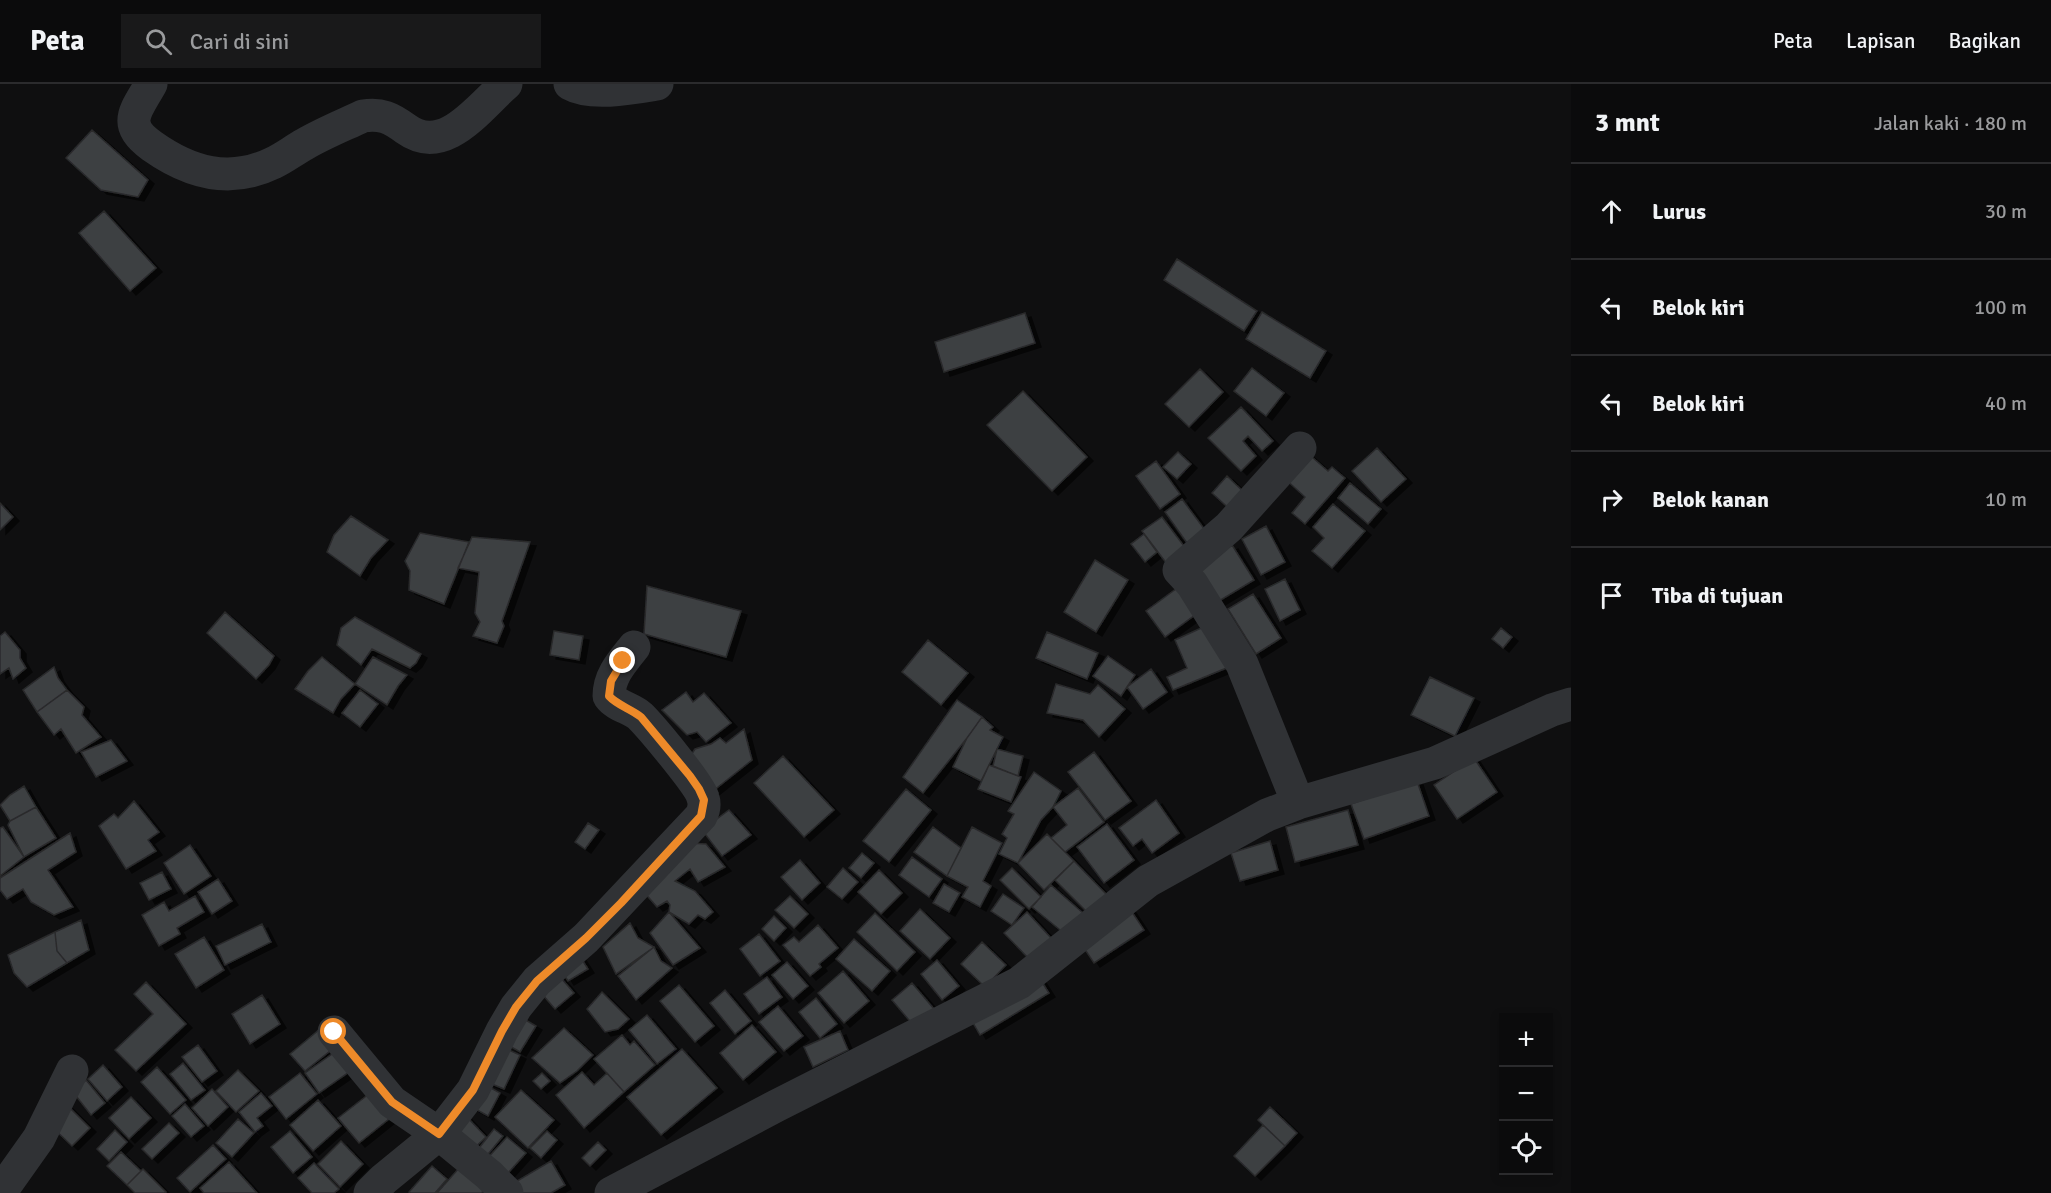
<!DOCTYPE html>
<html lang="id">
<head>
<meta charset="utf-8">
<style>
	body { margin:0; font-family:Signika,sans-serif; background:#19191a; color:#f1f3f6 }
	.controls { position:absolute; right:18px; bottom:18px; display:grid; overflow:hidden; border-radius:0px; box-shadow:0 3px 9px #0003 }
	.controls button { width:54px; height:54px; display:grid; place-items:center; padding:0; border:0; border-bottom:2px solid #2b2b2d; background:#0b0b0c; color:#f1f3f6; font:30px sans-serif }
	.stop { position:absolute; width:18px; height:18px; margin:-14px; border:4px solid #ee8a29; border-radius:50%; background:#fff }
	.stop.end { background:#ee8a29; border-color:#fff; box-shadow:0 2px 6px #0008 }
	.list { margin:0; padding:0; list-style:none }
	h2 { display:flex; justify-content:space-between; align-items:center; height:78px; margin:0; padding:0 24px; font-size:26px }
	h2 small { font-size:20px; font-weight:400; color:#9a9b9d }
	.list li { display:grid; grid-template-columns:39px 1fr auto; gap:18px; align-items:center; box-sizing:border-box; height:96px; padding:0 24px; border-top:2px solid #2b2b2d }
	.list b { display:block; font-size:22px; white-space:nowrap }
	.list em { font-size:20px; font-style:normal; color:#9a9b9d }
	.icon { flex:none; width:33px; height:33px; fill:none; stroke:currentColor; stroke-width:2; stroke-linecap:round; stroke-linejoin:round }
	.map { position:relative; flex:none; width:1571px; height:1109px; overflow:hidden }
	header { display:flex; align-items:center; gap:36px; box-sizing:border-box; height:84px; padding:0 30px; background:#0b0b0c; border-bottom:2px solid #2b2b2d }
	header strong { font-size:28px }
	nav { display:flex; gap:33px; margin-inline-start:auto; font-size:21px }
	.search { width:420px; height:54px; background:#19191a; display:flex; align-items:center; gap:15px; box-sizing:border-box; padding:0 21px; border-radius:0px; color:#9a9b9d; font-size:22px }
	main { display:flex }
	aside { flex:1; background:#0b0b0c }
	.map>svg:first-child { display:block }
	.building { fill:#3e3f43; stroke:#292a2c; stroke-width:1.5; filter:url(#shadow) }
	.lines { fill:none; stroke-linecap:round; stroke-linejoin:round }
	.minor { stroke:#303235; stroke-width:33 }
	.route { stroke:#ee8a29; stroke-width:8 }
</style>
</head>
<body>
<header>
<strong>Peta</strong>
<div class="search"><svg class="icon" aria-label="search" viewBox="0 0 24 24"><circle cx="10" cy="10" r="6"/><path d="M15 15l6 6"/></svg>Cari di sini</div>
<nav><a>Peta</a><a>Lapisan</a><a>Bagikan</a></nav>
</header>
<main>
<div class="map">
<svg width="1571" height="1109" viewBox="0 0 1571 1109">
	<defs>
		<filter id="shadow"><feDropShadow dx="6" dy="4" stdDeviation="0" flood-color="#0009"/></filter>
	</defs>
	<rect width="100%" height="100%" fill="#0f0f10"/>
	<path class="building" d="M92 46 148 96 138 113 101 106 66 74Z
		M104 127 156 184 130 207 79 149Z
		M1177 175 1257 227 1244 247 1164 196Z
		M1262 228 1326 267 1310 294 1246 255Z
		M1025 229 1035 259 944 288 935 258Z
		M1252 284 1284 309 1266 332 1234 307Z
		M1200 285 1223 308 1189 343 1165 320Z
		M1023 307 1087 373 1052 407 987 341Z
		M1241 323 1273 357 1262 367 1248 352 1243 357 1256 372 1241 387 1208 354Z
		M1377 364 1406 395 1381 418 1352 387Z
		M1305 367 1328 387 1332 383 1345 394 1305 440 1292 429 1305 413 1283 393Z
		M1178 368 1191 380 1177 395 1163 383Z
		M1156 377 1180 410 1160 425 1136 392Z
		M1227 392 1250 414 1235 430 1212 409Z
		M1350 399 1381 425 1368 440 1338 414Z
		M1182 415 1205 446 1187 459 1165 428Z
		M0 419 13 433 0 446Z
		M1333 420 1365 447 1332 484 1312 467 1324 454 1313 443Z
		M351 432 388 456 371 474 360 492 327 468 334 451Z
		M1162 433 1187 466 1167 480 1142 447Z
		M1266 442 1285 478 1261 491 1242 455Z
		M420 449 469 458 444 520 409 506 410 487 405 477Z
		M1144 450 1157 468 1145 478 1131 460Z
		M472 453 530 458 502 537 504 542 497 559 473 552 480 538 475 529 479 488 458 484Z
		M1232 461 1254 496 1214 520 1192 485Z
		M1095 476 1128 496 1096 548 1064 528Z
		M1285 495 1300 526 1280 537 1265 505Z
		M647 502 741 527 726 573 644 550Z
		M1180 502 1199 528 1165 553 1146 527Z
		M1253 510 1281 554 1256 570 1228 525Z
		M225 528 274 572 269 581 256 595 207 549Z
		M355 533 421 570 416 579 410 584 372 565 361 581 337 561 341 544Z
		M1210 540 1229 583 1173 606 1167 593 1187 584 1175 556Z
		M1501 544 1512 553 1503 564 1492 555Z
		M554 547 583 552 579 576 550 571Z
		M5 548 20 566V574L26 584 13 595 9 584 0 590V552Z
		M1047 548 1098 569 1087 595 1036 574Z
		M928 556 968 589 941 621 902 588Z
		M1108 572 1135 591 1121 612 1093 592Z
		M322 573 355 600 341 615 333 629 295 605 308 587Z
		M373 573 407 591 398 602 387 621 355 600Z
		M54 583 58 594 67 606 37 628 23 606Z
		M1151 585 1167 608 1143 625 1127 603Z
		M1430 593 1474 614 1455 652 1411 631Z
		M1056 600 1090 610 1098 601 1125 625 1099 653 1083 636 1047 629Z
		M67 606 84 623 82 631 101 653 76 669 61 645 54 651 37 628Z
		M360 606 378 620 360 643 342 629Z
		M686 608 693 618 704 609 731 639 706 658 697 648 687 651 662 626Z
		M957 616 982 633 967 654 923 709 903 693Z
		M982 633 993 643 990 646 1003 653 981 697 953 683 967 654Z
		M744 645 752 676 713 707 688 676 695 665 711 660 720 654 726 659Z
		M111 656 127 677 96 693 81 668Z
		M997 665 1023 672 1018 692 993 682Z
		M1094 668 1131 717 1105 736 1068 688Z
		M783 672 834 726 804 753 754 699Z
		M1474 674 1497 708 1457 735 1434 701Z
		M989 681 1021 693 1011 718 978 705Z
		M1034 688 1061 707 1053 723 1041 736 1018 779 999 770 1007 754 1002 750 1014 730 1008 727Z
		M1417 697 1429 732 1364 755 1351 720Z
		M24 702 36 723 10 737 0 721 10 711Z
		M1078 704 1104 738 1065 768 1051 754 1067 741 1053 723Z
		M906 705 931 726 889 778 863 757Z
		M1156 716 1179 749 1152 769 1142 755 1133 762 1119 744Z
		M134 717 159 748 148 756 156 767 126 785 99 742 114 730 118 734Z
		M36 723 56 754 24 773 8 741 10 737Z
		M729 726 751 751 722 772 702 746Z
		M1348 726 1358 761 1295 778 1286 743Z
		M588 739 599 746 585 765 575 758Z
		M1107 740 1134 776 1104 799 1077 763Z
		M3 743 24 773 0 792V744Z
		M933 743 961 764 947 792 914 768Z
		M972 743 1002 759 983 797 991 802 980 823 962 813 968 803 947 792Z
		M70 749 76 768 48 786 73 823 54 831 31 818 23 805 7 815 0 806V794Z
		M1047 750 1074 777 1044 806 1018 779Z
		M1270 757 1278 786 1240 797 1231 769Z
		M690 759 706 760 725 783 698 798 690 785 675 797 695 807 713 828 705 835 698 831 689 840 669 828 670 821 667 817 657 823 643 807Z
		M190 761 211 792 184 810 164 779Z
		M862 769 874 779 861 794 849 784Z
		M912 773 942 795 929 813 899 791Z
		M800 776 820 799 802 816 781 793Z
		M1074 777 1107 811 1088 829 1055 796Z
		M843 784 858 798 842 815 827 803Z
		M1012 784 1041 813 1029 825 1000 796Z
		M879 786 902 809 881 830 858 808Z
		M162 788 171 805 149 816 140 799Z
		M218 795 232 817 212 830 198 808Z
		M944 800 960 809 949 828 933 819Z
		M1051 801 1083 829 1065 850 1032 823Z
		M1003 810 1024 824 1012 841 991 827Z
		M195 812 204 828 177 844 180 850 159 862 142 831 164 818 169 827Z
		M790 812 808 830 794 844 775 826Z
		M1128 822 1144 846 1094 879 1078 855Z
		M920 825 950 854 930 875 900 847Z
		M669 828 700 864 673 881 650 849Z
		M1027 828 1052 855 1030 876 1004 849Z
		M875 829 915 868 897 887 857 848Z
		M774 832 786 844 774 857 762 845Z
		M81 836 89 866 67 879 57 867 55 848Z
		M630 839 638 854 654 863 616 890 603 863Z
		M262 840 271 858 225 881 216 862Z
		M818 841 838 864 819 880 821 883 810 892 783 861 794 853 799 858Z
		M55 848 57 867 67 879 27 903 14 889 8 871Z
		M759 850 780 877 760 892 740 865Z
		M204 853 224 886 196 904 175 870Z
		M854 855 890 887 872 907 836 875Z
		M982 858 1006 881 985 903 961 880Z
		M654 863 661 877 672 884 636 916 618 892Z
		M579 871 588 885 568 897 559 883Z
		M937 876 959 902 942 916 921 890Z
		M787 878 808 902 793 915 772 891Z
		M555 887 574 909 555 925 536 903Z
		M843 887 869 917 844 939 818 909Z
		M767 893 782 913 759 930 744 910Z
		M1040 895 1049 909 980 951 972 937Z
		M146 898 186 940 136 987 115 966 153 930 134 910Z
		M912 899 934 925 914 942 892 916Z
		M679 901 714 942 695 958 660 917Z
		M725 906 751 937 735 950 710 919Z
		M602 908 629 935 618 945 605 948 587 925Z
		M262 911 280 940 250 960 232 930Z
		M816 914 837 940 820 954 799 928Z
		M778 922 803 952 784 967 759 938Z
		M517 931 536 942 520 968 501 957Z
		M647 931 676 965 657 980 629 946Z
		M752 941 776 968 743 996 720 969Z
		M564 944 593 971 577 987 560 999 532 974Z
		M320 945 330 967 305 987 290 970Z
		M840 947 848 966 813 983 804 963Z
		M622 951 630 961 634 957 655 981 624 1008 594 975Z
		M198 961 217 987 202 998 182 973Z
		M498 961 520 971 504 1005 482 996Z
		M682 965 717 1004 661 1051 627 1013Z
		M335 968 349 988 319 1009 305 989Z
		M183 979 205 1006 191 1016 170 990Z
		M103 981 122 1003 107 1017 88 995Z
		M157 983 186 1016 170 1030 141 998Z
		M238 986 259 1007 236 1028 216 1007Z
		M582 988 594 1001 607 989 624 1008 584 1044 556 1011Z
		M300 989 317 1010 286 1035 269 1013Z
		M542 989 550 997 541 1005 533 997Z
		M86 996 105 1019 91 1031 73 1008Z
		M482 999 500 1009 488 1032 470 1022Z
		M212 1005 228 1023 208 1042 192 1024Z
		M374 1006 394 1031 359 1059 338 1034Z
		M521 1006 554 1036 528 1064 495 1033Z
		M261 1009 272 1022 257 1034 263 1042 255 1048 239 1028Z
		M131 1013 151 1034 129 1055 109 1034Z
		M318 1016 341 1042 313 1067 290 1041Z
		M185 1020 204 1042 191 1053 172 1032Z
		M67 1021 90 1044 72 1062 49 1040Z
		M1270 1023 1297 1049 1285 1062 1258 1036Z
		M466 1032 486 1053 467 1071 446 1051Z
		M238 1035 254 1049 232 1073 216 1059Z
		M169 1039 179 1049 152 1075 142 1065Z
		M1263 1041 1285 1062 1255 1092 1234 1072Z
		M494 1045 503 1052 480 1080 472 1073Z
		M115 1046 127 1058 109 1077 97 1065Z
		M290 1047 312 1073 293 1089 271 1063Z
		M547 1047 557 1056 541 1074 530 1064Z
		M507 1053 526 1069 501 1097 482 1080Z
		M341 1057 363 1080 340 1103 318 1080Z
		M598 1058 606 1066 590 1082 582 1074Z
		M213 1061 226 1075 190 1108 177 1094Z
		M121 1068 141 1087 127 1101 107 1082Z
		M551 1077 565 1101 551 1109H517L512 1100Z
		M229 1078 257 1109H204L200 1104Z
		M314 1079 339 1105 334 1109H312L298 1094Z
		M432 1082 447 1095 435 1109H411L409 1108Z
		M460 1083 486 1105 481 1109H437Z
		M143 1085 166 1108 164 1109H135L127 1101Z"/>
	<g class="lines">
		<path class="minor" d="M151 0C136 27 121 40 152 62 190 89 230 100 273 79 284 74 294 66 305 60 324 49 344 41 363 32 381 29 391 34 406 45 445 73 479 23 506 0
			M570 0C591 12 633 4 657 0
			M1298 719 1242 580 1192 500 1179 486 1229 443 1300 364
			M334 948 392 1018 439 1050 489 1091 507 1109
			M0 1109 39 1054 72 987
			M370 1109 384 1095 439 1050 473 1006 502 947 516 923 537 897 586 854 701 732C704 726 705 720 703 714 700 701 651 643 640 632 631 624 616 622 609 612 609 592 622 578 634 563
			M611 1109 776 1022 1019 899 1148 797 1267 731 1298 719 1435 679 1552 626 1571 620"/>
	</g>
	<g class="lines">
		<path class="route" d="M334 948 392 1018 439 1050 473 1006 502 947 516 923 537 897 586 854 621 819 701 732 704 716 699 705 690 692 641 633C631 625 617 621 609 612L611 597 623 577"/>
	</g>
</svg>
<div class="controls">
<button>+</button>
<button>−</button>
<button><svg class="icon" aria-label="locate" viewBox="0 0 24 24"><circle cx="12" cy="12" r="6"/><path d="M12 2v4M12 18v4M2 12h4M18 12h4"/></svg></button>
</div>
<div class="stop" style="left:334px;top:948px"></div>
<div class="stop end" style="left:623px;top:577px"></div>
</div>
<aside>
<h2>3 mnt<small>Jalan kaki · 180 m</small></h2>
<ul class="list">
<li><svg class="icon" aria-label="ahead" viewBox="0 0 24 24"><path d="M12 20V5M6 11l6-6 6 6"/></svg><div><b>Lurus</b></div><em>30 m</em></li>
<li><svg class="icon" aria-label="left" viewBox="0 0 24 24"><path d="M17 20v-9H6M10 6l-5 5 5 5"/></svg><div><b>Belok kiri</b></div><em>100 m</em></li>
<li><svg class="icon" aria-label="left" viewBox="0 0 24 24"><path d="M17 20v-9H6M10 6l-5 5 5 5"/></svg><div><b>Belok kiri</b></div><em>40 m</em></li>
<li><svg class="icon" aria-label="right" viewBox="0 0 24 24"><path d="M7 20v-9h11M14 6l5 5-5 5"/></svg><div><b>Belok kanan</b></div><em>10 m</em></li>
<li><svg class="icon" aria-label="arrive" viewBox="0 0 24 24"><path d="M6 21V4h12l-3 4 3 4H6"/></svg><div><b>Tiba di tujuan</b></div></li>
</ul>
</aside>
</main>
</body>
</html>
